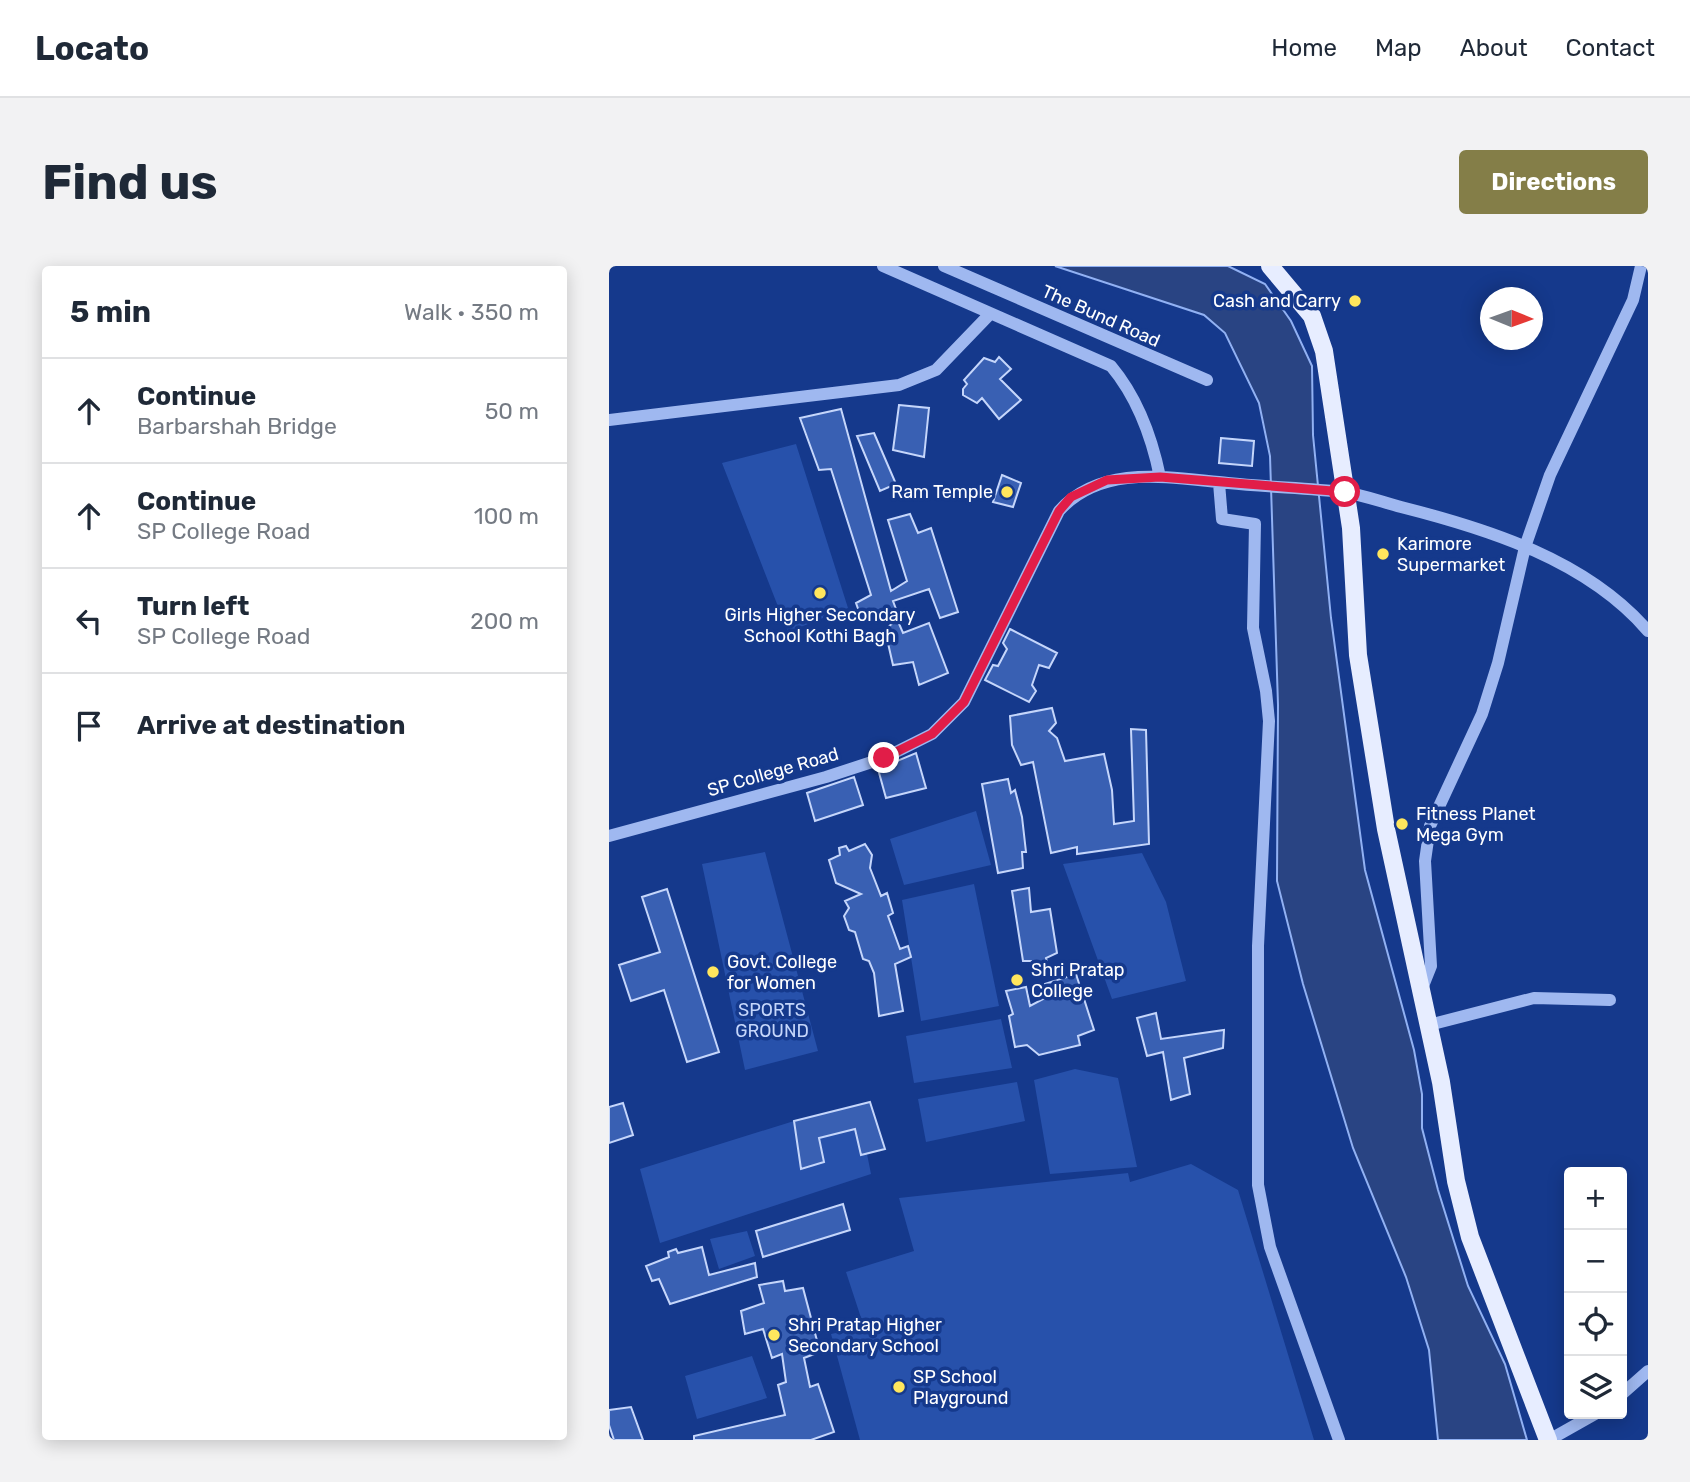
<!DOCTYPE html>
<html lang="en">
<head>
<meta charset="utf-8">
<style>
	body { margin:0; font-family:Rubik,sans-serif; background:#f2f2f3; color:#1f2937 }
	.controls { position:absolute; right:21px; bottom:21px; display:grid; overflow:hidden; border-radius:7px; box-shadow:0 4px 18px #0003 }
	.controls button { width:63px; height:63px; display:grid; place-items:center; padding:0; border:0; border-bottom:2px solid #e0e1e3; background:#fff; color:#1f2937; font:35px sans-serif }
	.compass { position:absolute; left:871px; top:21px; width:63px; height:63px; border-radius:50%; background:#fff; box-shadow:0 4px 18px #0003; rotate:91deg }
	.stop { position:absolute; width:21px; height:21px; margin:-16px; border:5px solid #e11d48; border-radius:50%; background:#fff }
	.stop.end { background:#e11d48; border-color:#fff; box-shadow:0 2px 7px #0008 }
	.list { margin:0; padding:0; list-style:none }
	h2 { display:flex; justify-content:space-between; align-items:center; height:91px; margin:0; padding:0 28px; font-size:30px }
	h2 small { font-size:23px; font-weight:400; color:#747a83 }
	.list li { display:grid; grid-template-columns:46px 1fr auto; gap:21px; align-items:center; box-sizing:border-box; height:105px; padding:0 28px; border-top:2px solid #e0e1e3 }
	.list b { display:block; font-size:26px; white-space:nowrap }
	.list p { margin:0; font-size:23px; white-space:nowrap; color:#747a83 }
	.list em { font-size:23px; font-style:normal; color:#747a83 }
	.icon { flex:none; width:38px; height:38px; fill:none; stroke:currentColor; stroke-width:2; stroke-linecap:round; stroke-linejoin:round }
	.map { position:relative; flex:none; width:1039px; height:1174px; overflow:hidden; border-radius:7px }
	header { display:flex; align-items:center; gap:42px; box-sizing:border-box; height:98px; padding:0 35px; background:#fff; border-bottom:2px solid #e0e1e3 }
	header strong { font-size:33px }
	nav { display:flex; gap:38px; margin-inline-start:auto; font-size:24px }
	.intro { display:flex; align-items:center; justify-content:space-between; box-sizing:border-box; height:168px; padding:0 42px }
	h1 { margin:0; font-size:49px }
	.button { padding:18px 32px; border-radius:7px; background:#847e48; color:#fff; font-size:24px; font-weight:700 }
	main { display:flex; gap:42px; padding:0 42px }
	aside { flex:1; background:#fff; border-radius:7px; box-shadow:0 4px 18px #0003 }
	.map>svg:first-child { display:block }
	.green { fill:#2751ab }
	.water { fill:#294483; stroke:#91b1f3; stroke-width:2 }
	.building { fill:#3960b3; stroke:#c5d6fb; stroke-width:2 }
	.lines { fill:none; stroke-linecap:round; stroke-linejoin:round }
	.minor { stroke:#9fb8f0; stroke-width:12 }
	.major { stroke:#e7edff; stroke-width:18 }
	.route { stroke:#e11d48; stroke-width:9 }
	.poi-dot { fill:#ffe65d; stroke:#15398c; stroke-width:2.5 }
	.labels { text-anchor:middle; stroke-width:7; stroke-linejoin:round; paint-order:stroke }
	.poi-label { font-size:18px; fill:#fff; stroke:#15398c; text-anchor:start }
	.street-label { font-size:18px; fill:#fff; stroke:#15398c }
	.park-label { font-size:18px; fill:#c5d6fb; stroke:#15398c }
</style>
</head>
<body>
<header>
<strong>Locato</strong>
<nav><a>Home</a><a>Map</a><a>About</a><a>Contact</a></nav>
</header>
<div class="intro"><h1>Find us</h1><a class="button">Directions</a></div>
<main>
<aside>
<h2>5 min<small>Walk · 350 m</small></h2>
<ul class="list">
<li><svg class="icon" aria-label="ahead" viewBox="0 0 24 24"><path d="M12 20V5M6 11l6-6 6 6"/></svg><div><b>Continue</b><p>Barbarshah Bridge</p></div><em>50 m</em></li>
<li><svg class="icon" aria-label="ahead" viewBox="0 0 24 24"><path d="M12 20V5M6 11l6-6 6 6"/></svg><div><b>Continue</b><p>SP College Road</p></div><em>100 m</em></li>
<li><svg class="icon" aria-label="left" viewBox="0 0 24 24"><path d="M17 20v-9H6M10 6l-5 5 5 5"/></svg><div><b>Turn left</b><p>SP College Road</p></div><em>200 m</em></li>
<li><svg class="icon" aria-label="arrive" viewBox="0 0 24 24"><path d="M6 21V4h12l-3 4 3 4H6"/></svg><div><b>Arrive at destination</b></div></li>
</ul>
</aside>
<div class="map">
<svg width="1039" height="1174" viewBox="0 0 1039 1174">
	<rect width="100%" height="100%" fill="#15398c"/>
	<path class="green" d="M187 178 239 342 179 366 113 197Z
		M367 545 382 599 295 619 281 573Z
		M156 586 209 785 136 804 93 598Z
		M533 587 557 636 577 715 503 733 454 598Z
		M365 618 390 740 312 755 293 634Z
		M392 753 403 802 305 817 297 770Z
		M466 803 509 812 528 901 441 908 425 814Z
		M408 816 416 855 317 876 309 833Z
		M185 855 192 903 215 896 210 872 246 863 252 889 258 888 262 908 51 977 31 903Z
		M582 898 629 924 705 1174H251L222 1068 255 1061 237 1006 305 985 290 932 519 907 521 916Z
		M138 965 146 990 110 1003 101 973Z
		M143 1090 158 1132 88 1153 76 1110Z"/>
	<path class="water" d="M446 0H619L656 18 682 55 703 100 704 169 722 352 756 604 805 784 813 828V862L829 924 859 1020 896 1098 918 1174H829L820 1084 797 1011 744 882 694 718 668 615 669 439 661 190 650 137 616 67 595 49Z"/>
	<path class="building" d="M390 91 402 103 391 113 412 134 390 153 373 132 368 137 354 129V123L358 118 355 114 375 92 386 96Z
		M290 139 320 142 315 191 284 184Z
		M232 143 282 325 298 315 279 254 301 248 309 267 322 262 349 346 331 352 320 323 284 335 287 343 253 354 247 337 262 329 222 203 210 204 191 152Z
		M265 167 287 218 271 225 248 170Z
		M612 172 645 175 643 200 610 197Z
		M393 209 412 217 404 241 384 236Z
		M288 353 294 367 320 357 339 407 310 419 304 396 284 399 276 364Z
		M401 363 448 387 440 402 430 399 423 419 427 425 420 436 376 414 384 399 389 400 398 383 394 377Z
		M443 442 447 457 440 465 448 472 456 495 495 488 503 524 505 558 525 555 522 463 537 464 540 578 468 588V581L442 587 424 496 412 499 403 479 401 450Z
		M307 487 317 522 277 532 269 503Z
		M245 511 254 539 206 555 198 527Z
		M399 513 402 527 406 524 413 551 417 586H413L414 602 389 607 373 518Z
		M256 578 263 589 261 602 272 630 278 627 284 647 279 650 291 683 299 680 302 691 286 698 294 745 270 750 265 707 260 695 254 693 246 666 240 664 235 650 240 642 236 635 252 628 227 617 220 594 231 589 230 582 237 580 240 585Z
		M420 622 422 646 441 643 448 687 437 692 440 706 426 709 422 695H414L403 625Z
		M58 623 110 786 78 796 55 724 22 735 10 699 51 686 33 631Z
		M467 708 485 764 469 770 471 779 430 789 418 779 406 781 400 750 404 748 397 725 417 721 421 740 438 731 436 718Z
		M547 747 552 773 615 764 614 782 575 792 581 828 562 834 554 786 538 790 528 752Z
		M261 836 276 883 252 889 246 863 210 872 215 896 192 903 185 855Z
		M14 837 24 869 0 877V841Z
		M234 938 241 964 154 991 147 965Z
		M93 981 100 1009 146 997 148 1011 61 1038 50 1013 43 1015 37 1000 60 991 59 986 67 983 69 987Z
		M174 1015 176 1025 194 1022 211 1086 195 1092 201 1121 209 1118 225 1166 202 1174H85V1170L176 1149 169 1119 177 1116 173 1088 163 1092 154 1063 136 1068 132 1045 155 1037 150 1019Z
		M22 1141 34 1174H5L0 1159V1144Z"/>
	<g class="lines">
		<path class="minor" d="M274 0 502 100C528 131 543 172 551 211
			M335 0 598 114
			M0 154 290 119 327 104 380 49
			M610 217 613 253 646 258 644 362 657 425 660 455 649 680V919L661 981 730 1174
			M0 570 217 511 275 492 323 468 355 436 450 245C493 197 562 212 619 217 658 221 697 222 735 226 754 229 773 236 792 241 879 263 978 294 1039 365
			M812 725 822 700 816 595 821 560 873 448 889 397 916 281 941 209 1024 34 1032 0
			M820 759 925 732 1001 734
			M1013 1128 1039 1105
			M940 1174 986 1148"/>
		<path class="major" d="M661 0 703 50 715 85 742 262 749 389 777 563 832 816 847 915 861 971 939 1174"/>
	</g>
	<g class="lines">
		<path class="route" d="M275 492 323 468 355 436 450 245 462 231 498 214 551 211 736 226"/>
	</g>
	<g class="poi-dot">
		<circle cx="746" cy="35" r="7"/>
		<circle cx="398" cy="226" r="7"/>
		<circle cx="774" cy="288" r="7"/>
		<circle cx="211" cy="327" r="7"/>
		<circle cx="793" cy="558" r="7"/>
		<circle cx="104" cy="706" r="7"/>
		<circle cx="408" cy="714" r="7"/>
		<circle cx="165" cy="1069" r="7"/>
		<circle cx="290" cy="1121" r="7"/>
	</g>
	<g class="labels">
		<g class="poi-label">
			<text x="732" y="41" text-anchor="end">Cash and Carry</text>
			<text x="384" y="232" text-anchor="end">Ram Temple</text>
			<text x="788" y="284">Karimore<tspan x="788" dy="21">Supermarket</tspan></text>
			<text x="211" y="355" text-anchor="middle">Girls Higher Secondary<tspan x="211" dy="21">School Kothi Bagh</tspan></text>
			<text x="807" y="554">Fitness Planet<tspan x="807" dy="21">Mega Gym</tspan></text>
			<text x="118" y="702">Govt. College<tspan x="118" dy="21">for Women</tspan></text>
			<text x="422" y="710">Shri Pratap<tspan x="422" dy="21">College</tspan></text>
			<text x="179" y="1065">Shri Pratap Higher<tspan x="179" dy="21">Secondary School</tspan></text>
			<text x="304" y="1117">SP School<tspan x="304" dy="21">Playground</tspan></text>
		</g>
		<g class="street-label">
			<text transform="translate(492 50) rotate(24)" y="6">The Bund Road</text>
			<text transform="translate(164 506) rotate(-16)" y="6">SP College Road</text>
		</g>
		<g class="park-label">
			<text x="163" y="750">SPORTS<tspan x="163" dy="21">GROUND</tspan></text>
		</g>
	</g>
</svg>
<div class="controls">
<button>+</button>
<button>−</button>
<button><svg class="icon" aria-label="locate" viewBox="0 0 24 24"><circle cx="12" cy="12" r="6"/><path d="M12 2v4M12 18v4M2 12h4M18 12h4"/></svg></button>
<button><svg class="icon" aria-label="layers" viewBox="0 0 24 24"><path d="M12 4l9 5-9 5-9-5zM3 14l9 5 9-5"/></svg></button>
</div>
<svg class="compass" viewBox="-18 -18 36 36"><path d="M0-13l5 13h-10z" fill="#e53935"/><path d="M0 13l5-13h-10z" fill="#747a83"/></svg>
<div class="stop" style="left:736px;top:226px"></div>
<div class="stop end" style="left:275px;top:492px"></div>
</div>
</main>
</body>
</html>
